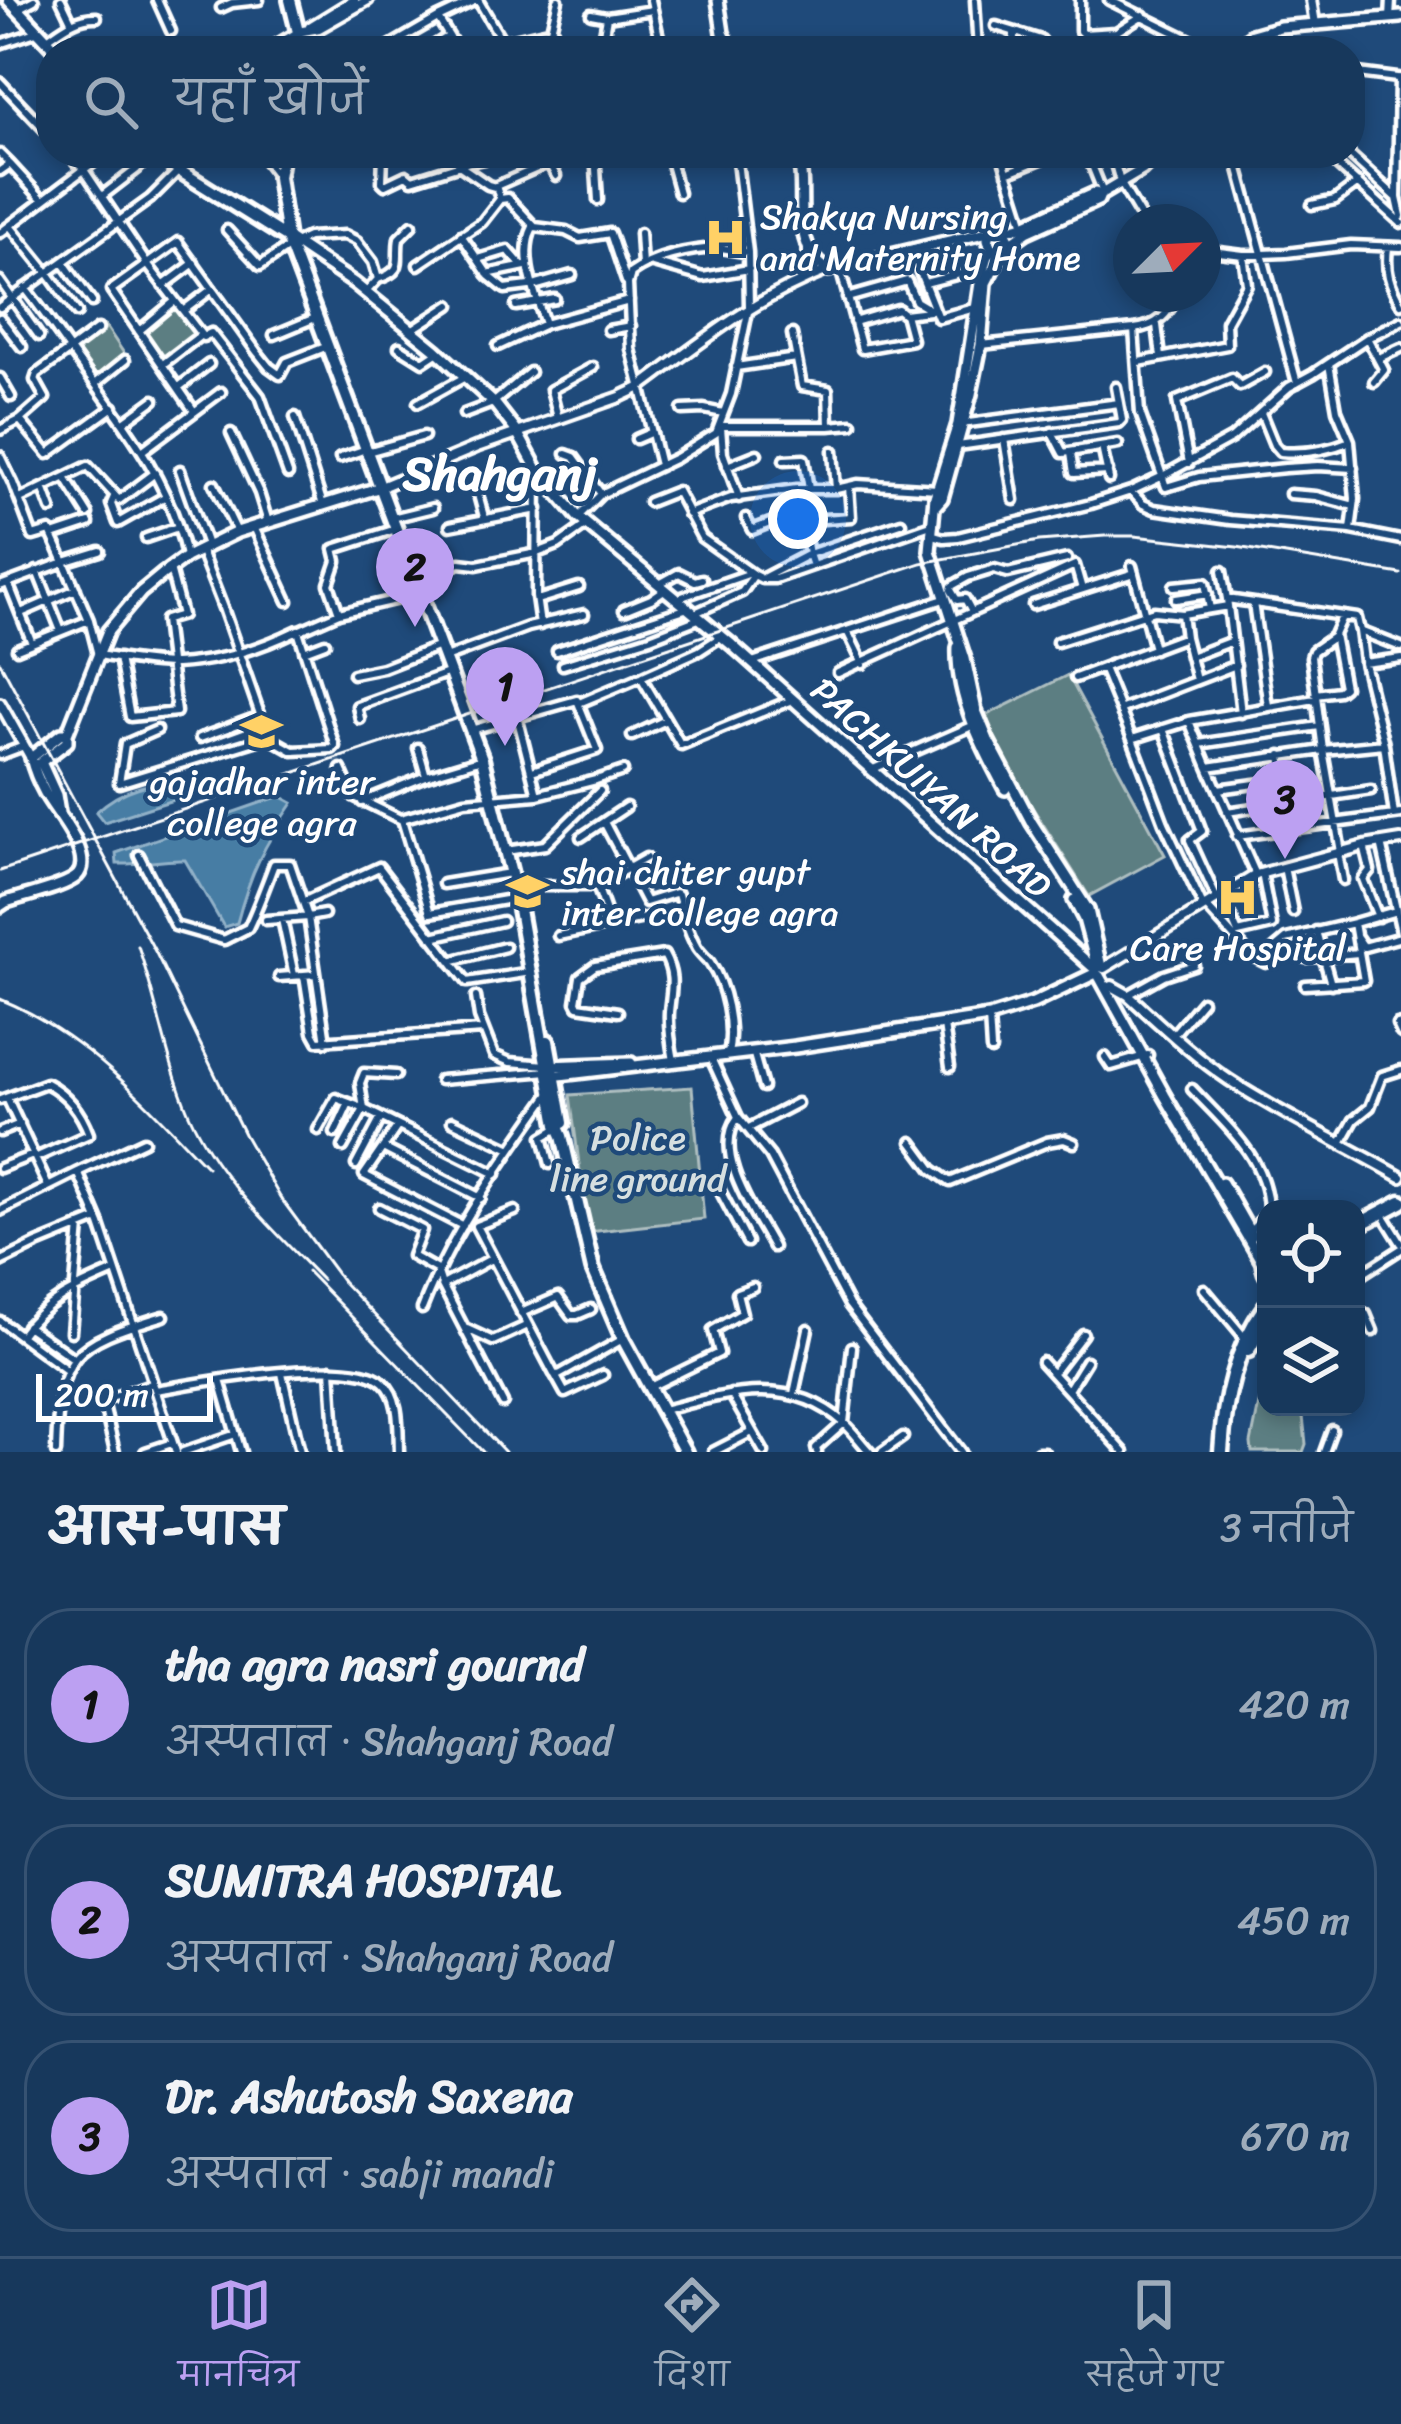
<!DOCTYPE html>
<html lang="hi">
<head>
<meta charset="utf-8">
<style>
	body { margin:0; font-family:Sriracha,"Playpen Sans Deva",sans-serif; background:#203f62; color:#f1f3f6 }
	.controls { position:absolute; right:36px; bottom:36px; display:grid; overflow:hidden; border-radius:24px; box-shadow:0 6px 18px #0003 }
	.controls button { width:108px; height:108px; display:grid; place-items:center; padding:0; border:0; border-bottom:3px solid #365272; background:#17385c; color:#f1f3f6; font:60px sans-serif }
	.compass { position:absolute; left:1113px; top:204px; width:108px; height:108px; border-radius:50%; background:#17385c; box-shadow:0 6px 18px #0003; rotate:66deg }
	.scale { position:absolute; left:36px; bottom:30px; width:177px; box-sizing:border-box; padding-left:12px; border:6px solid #fff; border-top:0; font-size:33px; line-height:42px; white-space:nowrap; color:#fff; -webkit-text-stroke:9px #1f4a7a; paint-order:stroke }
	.you { position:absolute; left:798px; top:519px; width:42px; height:42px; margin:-30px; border:9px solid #fff; border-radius:50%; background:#1a73e8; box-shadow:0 0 0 18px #1a73e833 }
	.badge { display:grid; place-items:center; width:78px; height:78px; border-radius:50%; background:#bca0f2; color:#111; font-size:39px; font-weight:700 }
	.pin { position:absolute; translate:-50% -99px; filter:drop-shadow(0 3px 6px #0008) }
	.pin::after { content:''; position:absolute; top:63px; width:42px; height:36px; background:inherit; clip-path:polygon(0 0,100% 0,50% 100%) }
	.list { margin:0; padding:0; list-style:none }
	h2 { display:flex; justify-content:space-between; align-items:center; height:156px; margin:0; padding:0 48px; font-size:51px }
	h2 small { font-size:39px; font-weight:400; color:#9eacbb }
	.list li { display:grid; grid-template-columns:78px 1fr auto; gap:36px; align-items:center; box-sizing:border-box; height:192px; margin:0 24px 24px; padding:0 24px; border:3px solid #365272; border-radius:48px }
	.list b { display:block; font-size:45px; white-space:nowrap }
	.list p { margin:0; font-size:39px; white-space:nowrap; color:#9eacbb }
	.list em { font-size:39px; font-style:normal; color:#9eacbb }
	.icon { flex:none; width:66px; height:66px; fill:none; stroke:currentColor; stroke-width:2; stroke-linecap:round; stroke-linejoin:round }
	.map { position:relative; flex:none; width:1401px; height:1452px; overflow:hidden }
	.search { position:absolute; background:#17385c; box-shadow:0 6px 18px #0003; left:36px; right:36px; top:36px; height:132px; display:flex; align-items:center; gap:30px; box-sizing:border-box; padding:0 42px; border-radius:48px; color:#9eacbb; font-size:45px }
	.sheet { height:804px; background:#17385c }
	nav { display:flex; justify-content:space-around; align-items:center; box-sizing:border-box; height:168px; border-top:3px solid #365272; background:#17385c; font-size:33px; color:#9eacbb }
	nav a { display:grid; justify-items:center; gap:6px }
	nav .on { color:#bca0f2 }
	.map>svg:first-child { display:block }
	.green { fill:#5c7e82; stroke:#aebec0; stroke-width:3 }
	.water { fill:#477da4; stroke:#91b1c8; stroke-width:3 }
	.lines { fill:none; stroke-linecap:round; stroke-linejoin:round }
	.minor-tunnel { stroke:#41658e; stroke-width:6; stroke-dasharray:6 3; stroke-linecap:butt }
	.minor-casing { stroke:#fff; stroke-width:15 }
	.tertiary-casing { stroke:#fff; stroke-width:16 }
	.secondary-casing { stroke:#fff; stroke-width:18 }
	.primary-casing { stroke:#fff; stroke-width:20 }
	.trunk-casing { stroke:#fff; stroke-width:21 }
	.minor { stroke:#1f4a7a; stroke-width:6 }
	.tertiary { stroke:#1f4a7a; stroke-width:8 }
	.secondary { stroke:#1f4a7a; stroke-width:9 }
	.primary { stroke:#1f4a7a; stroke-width:10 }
	.trunk { stroke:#1f4a7a; stroke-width:12 }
	.rail { stroke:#fff; stroke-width:3 }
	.labels { text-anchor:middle; stroke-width:9; stroke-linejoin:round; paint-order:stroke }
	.poi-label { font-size:36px; fill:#fff; stroke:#1f4a7a; text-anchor:start }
	.street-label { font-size:36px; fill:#fff; stroke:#1f4a7a }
	.park-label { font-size:36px; fill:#d6dfe0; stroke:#1f4a7a }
	.district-label { font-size:48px; font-weight:bold; fill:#fff; stroke:#1f4a7a }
</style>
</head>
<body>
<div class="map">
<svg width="1401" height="1452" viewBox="0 0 1401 1452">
	<rect width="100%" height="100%" fill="#1f4a7a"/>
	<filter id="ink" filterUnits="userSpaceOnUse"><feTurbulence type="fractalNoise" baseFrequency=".00833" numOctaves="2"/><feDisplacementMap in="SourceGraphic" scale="24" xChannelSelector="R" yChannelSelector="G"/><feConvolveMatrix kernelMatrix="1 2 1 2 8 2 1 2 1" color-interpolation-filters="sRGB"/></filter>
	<g filter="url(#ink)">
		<path class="green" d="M171 301 196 332 164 359 142 326Z
			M105 325 125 355 96 377 74 348Z
			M1068 675 1165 855 1089 896 1006 766 983 717Z
			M692 1087 704 1219 588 1232 570 1095Z
			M1266 1396V1407H1302L1306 1444 1303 1452H1252L1251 1443 1260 1399Z"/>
		<path class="water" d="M186 780 192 794 104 822 96 812C123 787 150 783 186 780Z
			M280 796 293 803C264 845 250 873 237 923L224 927 185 860C162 859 140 865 117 864L116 853Z"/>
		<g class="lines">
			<path class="minor-tunnel" d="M333 748 341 769"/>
			<defs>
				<path id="minor" d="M61 0 72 23
					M157 0 171 31
					M478 0 508 51
					M651 0 662 51
					M975 0 978 51
					M1080 0V31L1083 34 1116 32 1143 15
					M1109 0 1213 51
					M221 8 232 3 259 0
					M17 9 34 0
					M591 14 607 17
					M438 18 458 51
					M1390 19 1391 0
					M996 26 1041 40 1049 51
					M1014 32V51
					M46 40C62 29 77 16 97 17
					M0 44 39 31
					M265 51 294 34
					M381 51 438 18 476 0
					M425 51 449 36
					M473 51 492 44 553 30
					M546 51 558 0
					M601 51 607 17 653 10
					M1350 72 1397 78
					M1399 78 1397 198 1401 216
					M0 82 51 136
					M68 153 84 170 147 264 203 337 211 333 260 396 288 474
					M260 153 276 174
					M383 153 382 182 385 185 406 175 412 180 470 162 511 153
					M595 153 598 200
					M668 153 679 193
					M1001 153 1024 225
					M1087 153 1103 193
					M1112 153 1120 182 1144 222
					M1324 153 1401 223
					M1348 153 1397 198
					M0 154 10 164
					M1235 154 1297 383
					M459 165 488 185 495 187
					M0 171 10 164 43 200
					M1007 173 1056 153
					M102 196 137 169 152 153
					M500 199 508 198 535 227 566 231 580 238 610 233 626 281
					M1312 205 1335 200 1358 183
					M10 226 48 273 77 313
					M533 227C518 256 536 295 545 324
					M227 230 260 266 290 246
					M0 233 106 153
					M640 233 642 266
					M461 235 489 276 505 289 537 285 572 275
					M295 243 308 237 345 235 357 241 373 262 378 279 366 292
					M1388 247C1385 270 1389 284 1401 304
					M1203 250 1243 255 1286 253 1351 245 1401 247
					M912 252 938 318 975 308
					M478 259 508 250 522 266
					M63 262 92 302
					M653 263 703 277 749 269
					M418 265 482 222 500 199 496 186 546 164 550 165 556 176
					M840 268 862 349 912 340 905 314
					M487 274 525 266
					M378 279C406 270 395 261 399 238L412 225
					M0 281 39 336
					M925 283 983 268
					M163 286 194 263
					M25 288C47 316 66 345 87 373 129 430 171 485 186 556
					M847 298 907 281 916 301 931 310
					M516 306 555 299
					M0 307 150 199 196 153
					M183 311 212 289
					M0 318 22 347
					M854 322 898 309 904 314 929 311
					M1157 325 1161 357
					M413 329 450 305
					M1134 329C1159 326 1167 315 1179 294
					M608 330 631 326
					M139 331 175 301
					M792 334 802 386 828 390 829 426
					M274 335 315 318
					M1367 338 1384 370 1374 382
					M981 345 1134 329 1140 413 1166 487 1199 477 1285 468 1318 466 1353 468
					M498 346 545 324 629 301
					M399 347 423 362 438 352
					M1379 358 1401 348
					M1139 362 1227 345 1226 322 1247 284 1243 255
					M163 364 201 335
					M1329 364 1337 410 1350 441 1355 499 1351 530
					M736 367 796 358
					M0 378 11 397
					M95 384 125 360
					M179 387 209 364
					M418 403 465 377
					M682 410 704 409 723 413
					M194 411 111 290 178 242 257 352 269 367 280 375 287 362 328 346
					M1261 413 1274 445 1280 452C1304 454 1329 450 1350 441
					M464 414 493 403 530 372
					M295 417 323 505
					M558 418 551 390 593 367
					M20 420 48 454 113 407
					M124 422 154 400
					M961 424 1119 403
					M719 426H829L852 424
					M721 427 723 453 739 498
					M0 430 20 420 45 398 35 380 37 374 98 329
					M1052 432 1063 453 1118 444
					M231 433 259 493 268 522
					M636 439 650 433
					M1004 439 1014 500
					M958 446 1119 423 1122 420 1116 387
					M1102 447 1109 479
					M142 451 221 392
					M833 451 836 489
					M367 452 424 436
					M1071 453 1074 473 1108 471
					M566 454 574 457 601 494
					M0 456 13 483 33 536 50 531 64 562 100 551
					M340 458 366 449
					M784 460 804 459 809 489
					M1189 463 1177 401 1232 378 1240 386 1265 372
					M660 465 631 349 628 284 631 273C652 257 691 249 718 248 728 248 736 252 748 252
					M727 466 757 454
					M180 470 207 545
					M537 473 536 597 540 625
					M473 476 484 517
					M66 479 88 514
					M214 484 237 532
					M44 490 51 509
					M1131 491 1143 504 1154 509 1230 520 1351 530 1401 540
					M1290 494 1316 496 1354 506
					M114 497 111 504 118 523 166 496
					M20 499 88 466 119 500 155 473
					M649 502 677 491 702 538 754 575 762 579H775L931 525
					M688 514 731 498 797 489H836L858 484 938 489
					M579 516 601 494 676 458 716 433 731 394 749 307 748 252 736 153
					M392 518 433 508
					M746 518 752 530 770 523 851 517 849 486
					M450 526 538 509
					M254 527 288 601
					M930 534 944 538 958 537 1091 504 1131 491 1161 477 1232 438 1289 387 1313 374 1367 338 1401 321
					M53 535 89 523
					M146 538 178 527
					M200 549 223 608 268 737 293 751 332 749 335 746 298 631 339 613 420 594
					M813 566 809 554 901 523
					M1132 566 1154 649
					M37 571 61 631
					M1222 571 1227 599
					M765 577 809 554 797 489
					M417 579 460 563 477 565 537 553 558 545 586 525
					M8 583 32 643
					M661 583 679 573 695 581 702 579
					M0 586 64 562 89 620 17 649
					M1174 586 1205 583 1210 609 1228 606 1241 713
					M676 599 751 573
					M1176 599 1208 594
					M537 600 579 587
					M1253 603 1268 706
					M1033 605 1134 573
					M1228 606 1227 599 1357 618 1360 631
					M624 610 651 599 664 590
					M972 612 965 599 957 600 951 590 952 586 968 577 994 569 1008 573 1067 559
					M21 613 76 589
					M339 613 329 584 337 561 334 549 396 529
					M695 613 742 592 754 575
					M89 620 98 655C123 659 150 664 176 664 217 662 261 648 298 630
					M847 631 863 664
					M1185 637 1196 680
					M1057 642 1154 611 1182 614
					M304 651 325 643
					M557 651 688 608
					M1190 657 1232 641
					M119 658 130 717 176 712 165 620 182 615 170 569
					M445 658 528 627 584 614
					M1401 658 1364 663 1384 744 1394 815 1401 814
					M1364 661 1360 631 1401 647
					M752 662 944 599
					M563 665 650 638 701 618
					M1103 668 1132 739 1189 721
					M838 673 1075 565 1082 589
					M353 674 383 668 437 647
					M643 676 699 651 722 636
					M1075 678 1185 637 1182 614 1210 609
					M1315 694 1339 691 1344 687 1334 635
					M579 703 641 677 681 745 792 700
					M1122 709 1236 665
					M360 719 357 706 447 673
					M518 720 537 795
					M1163 729 1202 831 1190 840 1216 897
					M157 730 125 744 119 783 268 737
					M471 730 577 700 597 750 532 771
					M632 736 666 720
					M200 738 260 716
					M1132 739 1164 823 1203 906
					M1199 744 1319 726
					M418 748 426 776
					M0 755 24 746
					M1281 755 1288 803
					M1208 767 1189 721 1315 699
					M341 769 353 796 402 820 430 913 517 898
					M871 770 972 726
					M1218 789 1285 780
					M362 802 426 776 482 759
					M1227 812 1371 790
					M401 819 465 801 537 795 596 780 623 771
					M604 822 646 902 675 893 678 894C683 913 688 932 697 948 701 954 706 958 710 963 726 986 734 1027 728 1054
					M1237 836 1394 815
					M581 837 626 807
					M1381 843 1401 932
					M1364 846 1370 870 1363 879 1378 917
					M506 851 545 845 600 791
					M1341 852 1323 750 1311 657 1313 651 1333 637 1342 617
					M1338 853 1343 880
					M139 855 175 926 224 940 248 928C258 907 266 885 274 864H290L308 917 324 914
					M1284 867 1293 912
					M1256 875 1208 767 1323 750 1384 744
					M443 884 510 873
					M514 886H597L646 858
					M597 886 611 925
					M1222 896 1238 933 1272 925 1262 873
					M303 902 379 867 467 982 531 972
					M1205 905 1250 955 1266 963
					M282 919 294 975
					M266 920 308 917 326 1042
					M1354 923 1396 911
					M1316 931 1331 984
					M558 936 659 915
					M432 937 502 921
					M1357 937 1364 947 1401 937
					M1274 949 1286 939 1354 923 1364 981 1305 985
					M1305 958 1358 953
					M450 961 505 947
					M304 975 313 1032 318 1041 483 1030
					M279 977 316 974
					M1128 995 1164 975 1194 965
					M476 997 479 1017 494 1055 510 1062 546 1065
					M618 1012 578 1006 576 1002 580 977 595 966 664 955C676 977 671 989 669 1012 668 1028 671 1045 674 1061
					M989 1017 991 1050
					M1397 1024 1401 1033
					M944 1025 950 1067
					M1173 1035 1202 1001
					M753 1051 763 1087
					M710 1056 738 1117 770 1156 849 1305 961 1452
					M1105 1057 1111 1066 1148 1055
					M440 1080 548 1071
					M1192 1089C1225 1124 1266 1157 1268 1209
					M7 1098 48 1186
					M0 1100 46 1083C67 1094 81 1112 89 1134L35 1158
					M738 1117C711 1153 755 1213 773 1247
					M452 1121 511 1149
					M397 1127 364 1175 463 1226
					M749 1128 797 1103
					M318 1130 336 1098 360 1107 496 1174
					M0 1132 20 1124
					M335 1133 349 1103
					M912 1142 932 1169 950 1182 1047 1142 1064 1139 1074 1143
					M1341 1143 1354 1120 1370 1107 1382 1076 1401 1070
					M343 1147 364 1109 360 1083 364 1073 396 1075
					M383 1148 481 1198
					M550 1164 543 1137 558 1128
					M356 1165 381 1118
					M0 1168 33 1155
					M78 1172 144 1141
					M715 1181 747 1242
					M379 1208 422 1230 412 1256 437 1270 442 1285 503 1403
					M0 1211 78 1172 100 1224 176 1452
					M515 1211 476 1226 554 1374 559 1375 623 1339
					M1386 1219 1401 1243
					M1249 1232 1266 1215
					M0 1262 37 1244 98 1219
					M1356 1278 1401 1249
					M443 1285 493 1258
					M1204 1289 1245 1338
					M422 1309C451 1234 502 1161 549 1095
					M521 1313 558 1297 571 1315H577L591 1309
					M1356 1316 1366 1314 1373 1331
					M0 1321 65 1369
					M27 1326 73 1358
					M467 1329 493 1341 528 1325
					M71 1332 80 1226
					M20 1336C44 1301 77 1287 115 1271
					M1042 1362 1124 1452
					M331 1369 336 1452
					M282 1373 300 1452
					M1053 1373 1083 1334
					M555 1375 565 1393 603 1375
					M220 1380 241 1452
					M650 1387 719 1353 713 1330 742 1313 737 1293 753 1287
					M156 1390C200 1383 351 1353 383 1382 401 1398 398 1429 399 1452
					M1068 1390 1086 1361
					M731 1394 764 1452
					M794 1394 808 1329
					M663 1410C726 1394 790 1374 844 1423 854 1432 861 1443 870 1452
					M56 1452C59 1353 70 1344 164 1316
					M115 1452 103 1401 153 1383
					M145 1452 172 1443
					M183 1452 236 1434
					M713 1452 752 1432
					M817 1452 816 1448 844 1423 852 1347
					M882 1452 903 1437
					M1038 1452H1044
					M1324 1452 1332 1430"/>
				<path id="tertiary" d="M1311 0 1315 24
					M310 27 354 0
					M298 32 319 28 368 0
					M805 278 808 265V246
					M381 487 477 447 620 397 639 388C704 340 751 300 828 270
					M0 703 31 758
					M1104 968 1256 875 1364 846 1401 840
					M1106 989 1112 986 1128 995C1161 1025 1193 1056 1229 1080 1284 1116 1344 1144 1401 1177"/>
				<path id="secondary" d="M718 0 723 33 732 51
					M1230 51 1252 35 1280 27 1401 17
					M797 153C810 190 787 245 828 270L996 230 1005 232 1008 237 1004 249 996 250 990 246 988 239 991 233
					M1002 231 1024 225 1095 193 1100 195
					M287 238 354 283 436 350 496 405 517 432 537 469 578 517 732 645 1096 970
					M1007 246 1027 232 1098 200 1100 195 1142 170 1159 153
					M993 249 987 256 981 277 958 424 935 497 930 551 965 659 976 711 988 740 1032 823 1088 910 1101 967
					M935 506 942 498 971 394 981 345 986 283 1003 250
					M958 647C956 697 982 746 1005 789
					M59 813 56 795 41 762 67 742V734L108 631 141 592 164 573 186 557 237 532 381 487
					M1074 900 1084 919 1096 963
					M0 906 6 902C23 896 66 887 77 876 96 856 54 811 45 793 39 782 34 770 31 758L61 734H67
					M1099 976 1165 1096 1266 1269
					M546 1066 631 1063
					M551 1076 795 1047 989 1017 1033 1003 1096 973
					M1222 1183 1252 1236"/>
				<path id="primary" d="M9 0 57 51
					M290 0 298 32 296 51
					M157 153 180 171 287 238
					M282 153 278 177 287 238 482 759 517 898 557 1125 562 1136 593 1269 623 1339 685 1452
					M548 1041 563 1123"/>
				<path id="trunk" d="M1356 1226 1401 1202
					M1264 1266 1266 1273
					M1248 1350 1266 1320
					M1221 1452C1224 1399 1235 1349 1266 1306"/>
			</defs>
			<use href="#minor" class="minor-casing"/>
			<use href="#tertiary" class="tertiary-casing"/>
			<use href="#secondary" class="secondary-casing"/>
			<use href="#primary" class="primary-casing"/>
			<use href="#trunk" class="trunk-casing"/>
			<use href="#minor" class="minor"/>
			<use href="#tertiary" class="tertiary"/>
			<use href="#secondary" class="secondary"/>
			<use href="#primary" class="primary"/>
			<use href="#trunk" class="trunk"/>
			<path class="rail" d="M0 662 156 953 244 1134 280 1197 342 1281 505 1452
				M0 871 921 563 1039 541 1105 536H1134L1237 547 1401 574
				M138 946C157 1001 166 1060 189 1114 218 1179 274 1230 322 1280
				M0 999C86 1034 144 1102 207 1167
				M307 1271 483 1452"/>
		</g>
	</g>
	<defs>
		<symbol id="hospital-bare" viewBox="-9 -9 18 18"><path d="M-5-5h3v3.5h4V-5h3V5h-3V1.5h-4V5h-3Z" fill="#ffd166" stroke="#1f4a7a" stroke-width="2.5" paint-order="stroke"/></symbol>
		<symbol id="university-bare" viewBox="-9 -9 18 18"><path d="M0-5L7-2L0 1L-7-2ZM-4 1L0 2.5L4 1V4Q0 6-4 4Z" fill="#ffd166" stroke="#1f4a7a" stroke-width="2.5" paint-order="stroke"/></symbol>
	</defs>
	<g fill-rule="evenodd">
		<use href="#hospital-bare" x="696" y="208" width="59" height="59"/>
		<use href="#university-bare" x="232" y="702" width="59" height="59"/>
		<use href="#university-bare" x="498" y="862" width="59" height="59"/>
		<use href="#hospital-bare" x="1208" y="868" width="59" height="59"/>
	</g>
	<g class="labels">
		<g class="poi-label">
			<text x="760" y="229">Shakya Nursing<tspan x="760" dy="41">and Maternity Home</tspan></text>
			<text x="262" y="794" text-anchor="middle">gajadhar inter<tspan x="262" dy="41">college agra</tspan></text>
			<text x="561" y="884">shai chiter gupt<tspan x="561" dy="41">inter college agra</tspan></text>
			<text x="1238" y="960" text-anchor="middle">Care Hospital</text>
		</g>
		<g class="street-label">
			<text transform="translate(932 787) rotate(42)" y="13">PACHKUIYAN ROAD</text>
		</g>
		<g class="park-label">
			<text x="638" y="1150">Police<tspan x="638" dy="41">line ground</tspan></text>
		</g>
		<g class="district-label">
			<text x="500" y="490">Shahganj</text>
		</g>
	</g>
</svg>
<div class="controls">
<button><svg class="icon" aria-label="locate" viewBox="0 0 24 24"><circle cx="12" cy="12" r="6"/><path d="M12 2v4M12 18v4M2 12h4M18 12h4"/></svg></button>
<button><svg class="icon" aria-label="layers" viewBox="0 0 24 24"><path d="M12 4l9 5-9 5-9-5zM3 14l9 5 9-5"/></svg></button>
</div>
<svg class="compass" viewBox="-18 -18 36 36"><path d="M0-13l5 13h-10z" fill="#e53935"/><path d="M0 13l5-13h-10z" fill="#9eacbb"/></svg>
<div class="scale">200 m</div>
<div class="you"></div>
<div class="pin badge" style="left:505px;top:746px">1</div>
<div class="pin badge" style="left:415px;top:627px">2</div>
<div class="pin badge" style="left:1285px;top:859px">3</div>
<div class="search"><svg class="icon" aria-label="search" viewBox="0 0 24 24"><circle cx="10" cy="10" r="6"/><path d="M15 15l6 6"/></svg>यहाँ खोजें</div>
</div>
<section class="sheet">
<h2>आस-पास<small>3 नतीजे</small></h2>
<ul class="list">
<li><span class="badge">1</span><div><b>tha agra nasri gournd</b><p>अस्पताल · Shahganj Road</p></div><em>420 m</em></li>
<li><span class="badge">2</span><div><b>SUMITRA HOSPITAL</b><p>अस्पताल · Shahganj Road</p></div><em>450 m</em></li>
<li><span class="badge">3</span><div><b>Dr. Ashutosh Saxena</b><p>अस्पताल · sabji mandi</p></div><em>670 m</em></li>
</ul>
</section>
<nav>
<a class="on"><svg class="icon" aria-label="map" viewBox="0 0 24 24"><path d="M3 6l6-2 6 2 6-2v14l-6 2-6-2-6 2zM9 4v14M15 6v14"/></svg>मानचित्र</a>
<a><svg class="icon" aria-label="directions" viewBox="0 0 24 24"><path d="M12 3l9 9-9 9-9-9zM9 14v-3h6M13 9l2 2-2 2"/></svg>दिशा</a>
<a><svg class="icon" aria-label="saved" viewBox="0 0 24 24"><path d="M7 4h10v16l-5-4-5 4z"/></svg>सहेजे गए</a>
</nav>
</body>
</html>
